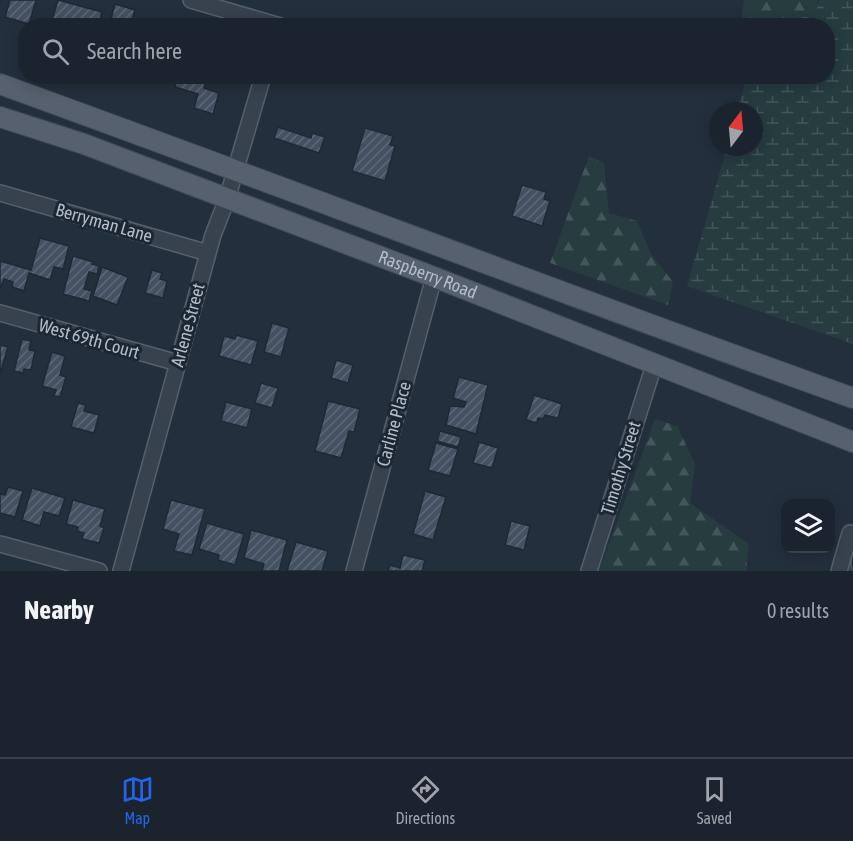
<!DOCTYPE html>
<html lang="en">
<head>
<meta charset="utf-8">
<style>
	body { margin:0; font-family:"Asap Condensed",sans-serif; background:#282f3a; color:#f1f3f6 }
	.controls { position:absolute; right:18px; bottom:18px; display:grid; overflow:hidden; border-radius:12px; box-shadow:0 3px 15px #0003 }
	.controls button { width:54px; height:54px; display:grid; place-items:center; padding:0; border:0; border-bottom:2px solid #39404a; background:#1b232e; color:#f1f3f6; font:30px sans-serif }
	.compass { position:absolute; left:709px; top:102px; width:54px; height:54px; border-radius:50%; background:#1b232e; box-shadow:0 3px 15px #0003; rotate:16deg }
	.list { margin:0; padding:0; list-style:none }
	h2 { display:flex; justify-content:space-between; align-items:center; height:78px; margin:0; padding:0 24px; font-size:26px }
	h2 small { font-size:20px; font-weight:400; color:#a0a4aa }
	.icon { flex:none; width:33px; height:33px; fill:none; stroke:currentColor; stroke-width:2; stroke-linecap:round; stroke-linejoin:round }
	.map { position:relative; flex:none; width:853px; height:571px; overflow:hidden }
	.search { position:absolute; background:#1b232e; box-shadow:0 3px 15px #0003; left:18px; right:18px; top:18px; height:66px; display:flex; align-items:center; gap:15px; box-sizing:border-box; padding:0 21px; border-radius:24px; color:#a0a4aa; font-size:22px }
	.sheet { height:186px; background:#1b232e }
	nav { display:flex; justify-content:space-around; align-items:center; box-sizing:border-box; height:84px; border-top:2px solid #39404a; background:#1b232e; font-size:16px; color:#a0a4aa }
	nav a { display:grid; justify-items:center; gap:3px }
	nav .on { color:#2563eb }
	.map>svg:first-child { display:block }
	.forest { fill:url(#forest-firs) }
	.wetland { fill:url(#wetland-marsh) }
	.building { fill:url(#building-hatch); stroke:#1f2835; stroke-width:1.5 }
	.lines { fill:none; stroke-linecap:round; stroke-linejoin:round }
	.minor-tunnel { stroke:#3a4453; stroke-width:15; stroke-dasharray:15 8; stroke-linecap:butt }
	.minor-casing { stroke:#565f6c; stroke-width:18 }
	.major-casing { stroke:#414a57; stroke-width:22 }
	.minor { stroke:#38414e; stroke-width:15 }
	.major { stroke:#56606e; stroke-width:20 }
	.labels { text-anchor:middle; stroke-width:6; stroke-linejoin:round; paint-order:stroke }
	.street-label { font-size:18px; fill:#b4bcc9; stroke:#1d2633 }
</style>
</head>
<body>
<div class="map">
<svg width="853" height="571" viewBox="0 0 853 571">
	<defs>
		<pattern id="forest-firs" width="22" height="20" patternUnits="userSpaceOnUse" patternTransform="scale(1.5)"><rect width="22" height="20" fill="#263c3f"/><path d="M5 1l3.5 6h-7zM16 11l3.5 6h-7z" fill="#435659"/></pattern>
		<pattern id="wetland-marsh" width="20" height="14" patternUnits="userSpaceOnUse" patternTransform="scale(1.5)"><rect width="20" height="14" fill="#263c3f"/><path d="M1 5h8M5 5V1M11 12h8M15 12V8" fill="none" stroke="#435659"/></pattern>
		<pattern id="building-hatch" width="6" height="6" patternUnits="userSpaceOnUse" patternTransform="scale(1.5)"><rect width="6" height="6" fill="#455162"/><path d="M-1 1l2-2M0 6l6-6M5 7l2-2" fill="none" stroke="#5d6877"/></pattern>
	</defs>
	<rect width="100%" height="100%" fill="#242f3e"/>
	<path class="forest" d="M744 0H818L816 10 788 25 741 26Z
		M589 156 604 163 609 213 637 221 651 254 673 282 668 305 550 263Z
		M655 419 677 426 695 464 690 503 749 544 746 571H599Z"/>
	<path class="wetland" d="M820 0H853V344L687 286 727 147H754V111H737L747 77 828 76V26L788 25 816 10Z"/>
	<path class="building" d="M10 0H36L29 24 5 17Z
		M58 0 102 12 98 26H73L52 20Z
		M115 4 135 10 130 26H109Z
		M413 19 432 26H411Z
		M178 76H207L204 88 219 93 213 114 194 108 198 94 175 87Z
		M278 127 311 138 312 133 325 137 319 153 274 138Z
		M365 128 393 136 390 145 395 146 385 181 352 171Z
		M522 185 546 192 544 199 550 201 542 226 512 216Z
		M40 238 69 246 63 269 54 267 50 280 29 273 24 291 12 287 13 282 4 279 0 289V261L31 270Z
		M73 256 93 262 92 264 99 266 97 274 89 272 84 289 92 291 89 301 63 294Z
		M102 267 128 277 117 305 93 296Z
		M152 270 162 273 160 279 167 281 163 298 145 293Z
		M272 323 289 328 281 357 264 352Z
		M236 335 258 341 251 365 219 356 224 336 235 339Z
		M22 339 31 341 29 350 35 351 31 370 24 369 23 373 14 371Z
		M0 345 8 347 0 374Z
		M52 352 65 356 60 375 66 377 60 397 54 396 56 390 42 386Z
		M336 360 353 365 348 383 331 378Z
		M459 377 488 385 476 434 446 425 450 406 464 407 466 402 453 398Z
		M261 383 278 388 272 408 255 403Z
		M534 395 562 404 558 418 545 415 543 419 538 418 537 423 526 420Z
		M328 401 360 409 354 432 349 431 341 458 315 451Z
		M226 402 252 409 247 428 221 421Z
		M78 403 86 405 84 411 99 415 94 433 71 427Z
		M440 431 461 437 458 447 437 441Z
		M479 442 498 448 492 468 473 463Z
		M436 443 458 449 450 476 428 470Z
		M8 487 23 491 15 517 0 513V494L5 495Z
		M32 488 65 498 59 516 44 512 40 526 22 520Z
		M425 491 446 497 433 540 413 534Z
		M73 500 105 509 100 526 104 528 99 543 82 539 84 533 77 531 78 527 66 524Z
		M171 500 205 509 192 555 174 551 179 534 163 529Z
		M511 521 530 526 524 550 505 545Z
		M207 523 244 534 235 565 218 560 219 555 199 549Z
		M251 530 287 540 279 571H262L264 564 244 558Z
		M296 542 328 551 322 571H287Z
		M852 552 853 571H847Z
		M403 555 425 560 422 571H388L390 565 400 568Z"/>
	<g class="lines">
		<path class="minor-tunnel" d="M852 571 853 566"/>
		<defs>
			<path id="minor" d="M191 0 280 26
				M0 193 208 253
				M0 313 178 363
				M0 544 99 571
				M121 571 213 235 227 199 263 76
				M354 571 434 277
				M589 571 654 365
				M839 571 850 533 853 534"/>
			<g id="major">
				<path d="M0 84C285 187 568 296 853 398"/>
				<path id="s1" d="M0 117 84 144 434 277 853 442"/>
			</g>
		</defs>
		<use href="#minor" class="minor-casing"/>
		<use href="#major" class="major-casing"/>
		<use href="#minor" class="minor"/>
		<use href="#major" class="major"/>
	</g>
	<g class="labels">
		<g class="street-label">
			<text transform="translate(104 223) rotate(16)" y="6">Berryman Lane</text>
			<text dy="6" stroke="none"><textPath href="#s1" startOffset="456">Raspberry Road</textPath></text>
			<text transform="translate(188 325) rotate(-75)" y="6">Arlene Street</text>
			<text transform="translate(89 339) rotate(16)" y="6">West 69th Court</text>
			<text transform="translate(394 424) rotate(-75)" y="6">Carline Place</text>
			<text transform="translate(621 468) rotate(-73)" y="6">Timothy Street</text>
		</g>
	</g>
</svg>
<div class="controls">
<button><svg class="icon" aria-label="layers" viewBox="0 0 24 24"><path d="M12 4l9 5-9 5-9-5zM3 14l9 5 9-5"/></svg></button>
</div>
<svg class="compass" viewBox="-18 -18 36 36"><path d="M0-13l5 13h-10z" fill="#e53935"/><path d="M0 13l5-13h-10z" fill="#a0a4aa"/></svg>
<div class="search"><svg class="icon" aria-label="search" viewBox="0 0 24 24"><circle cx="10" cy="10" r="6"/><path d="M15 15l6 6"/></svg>Search here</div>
</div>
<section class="sheet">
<h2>Nearby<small>0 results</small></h2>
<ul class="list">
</ul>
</section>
<nav>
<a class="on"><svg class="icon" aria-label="map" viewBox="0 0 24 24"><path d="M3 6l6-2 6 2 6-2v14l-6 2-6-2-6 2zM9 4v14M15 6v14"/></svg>Map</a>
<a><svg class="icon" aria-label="directions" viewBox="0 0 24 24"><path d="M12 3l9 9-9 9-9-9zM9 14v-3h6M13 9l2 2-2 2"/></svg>Directions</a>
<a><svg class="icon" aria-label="saved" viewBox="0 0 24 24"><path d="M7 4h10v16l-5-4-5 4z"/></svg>Saved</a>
</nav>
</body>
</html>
